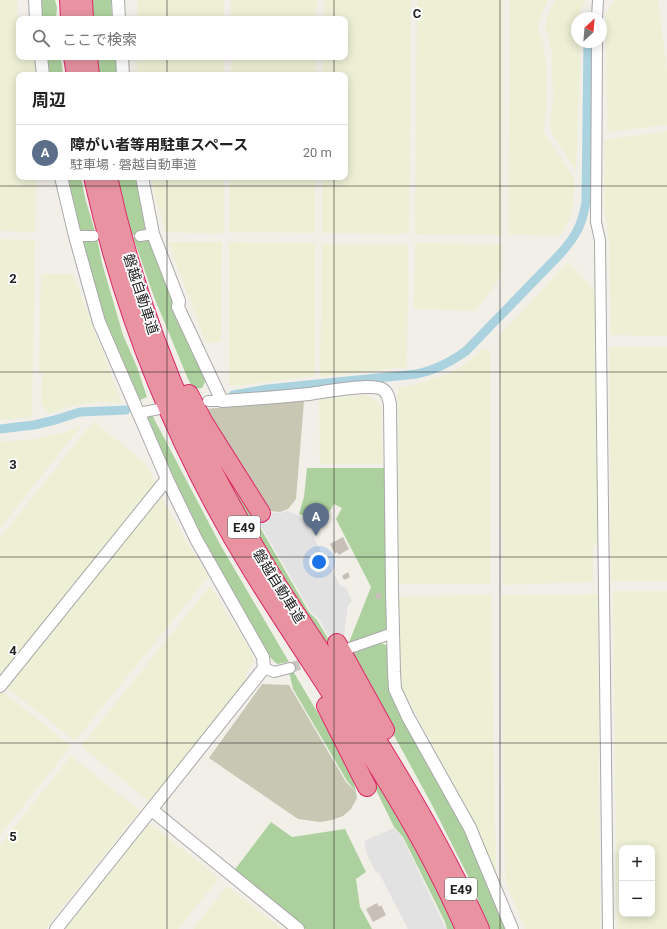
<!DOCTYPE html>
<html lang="ja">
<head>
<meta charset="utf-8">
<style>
	body { margin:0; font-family:Roboto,"Noto Sans JP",sans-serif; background:#f6f6f6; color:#222 }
	.controls { position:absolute; right:12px; bottom:12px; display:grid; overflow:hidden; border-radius:8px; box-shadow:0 2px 10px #0003 }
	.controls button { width:36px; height:36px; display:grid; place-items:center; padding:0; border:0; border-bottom:1px solid #e0e0e0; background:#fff; color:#222; font:20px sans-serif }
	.compass { position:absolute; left:571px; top:12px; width:36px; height:36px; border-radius:50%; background:#fff; box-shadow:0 2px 10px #0003; rotate:26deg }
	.you { position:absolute; left:319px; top:562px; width:14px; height:14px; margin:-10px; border:3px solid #fff; border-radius:50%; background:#1a73e8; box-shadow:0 0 0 6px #1a73e833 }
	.badge { display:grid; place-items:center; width:26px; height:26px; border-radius:50%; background:#d40000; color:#fff; font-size:13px; font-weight:700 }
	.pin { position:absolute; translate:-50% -33px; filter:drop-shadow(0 1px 2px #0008) }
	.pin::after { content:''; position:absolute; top:21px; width:14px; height:12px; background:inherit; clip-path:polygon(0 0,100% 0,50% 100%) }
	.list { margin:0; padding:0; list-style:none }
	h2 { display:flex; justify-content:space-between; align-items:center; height:52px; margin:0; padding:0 16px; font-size:17px }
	h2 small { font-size:13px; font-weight:400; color:#767676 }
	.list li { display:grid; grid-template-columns:26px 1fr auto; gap:12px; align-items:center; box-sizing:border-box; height:56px; padding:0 16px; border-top:1px solid #e0e0e0 }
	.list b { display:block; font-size:15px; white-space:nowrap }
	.list p { margin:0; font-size:13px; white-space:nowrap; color:#767676 }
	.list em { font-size:13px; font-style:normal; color:#767676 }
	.icon { flex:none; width:22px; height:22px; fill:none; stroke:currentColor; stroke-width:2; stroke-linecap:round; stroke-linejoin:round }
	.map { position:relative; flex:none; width:667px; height:929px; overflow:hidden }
	.search { position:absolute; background:#fff; box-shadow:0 2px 10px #0003; left:16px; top:16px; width:332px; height:44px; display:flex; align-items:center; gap:10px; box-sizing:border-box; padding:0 14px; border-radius:8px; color:#767676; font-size:15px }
	.panel { position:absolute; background:#fff; box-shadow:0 2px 10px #0003; left:16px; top:72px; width:332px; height:108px; border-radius:8px }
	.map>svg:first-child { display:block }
	.construction { fill:#c7c7b4 }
	.farmland { fill:#eef0d5; fill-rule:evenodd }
	.forest { fill:#add19e }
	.parking { fill:#e2e2e2 }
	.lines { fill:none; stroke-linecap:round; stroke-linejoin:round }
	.canal { stroke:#aad3df; stroke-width:9 }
	.building { fill:#c7bfb8 }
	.minor-tunnel { stroke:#c8c6c1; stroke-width:10; stroke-dasharray:10 5; stroke-linecap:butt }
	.minor-casing { stroke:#a9a9a9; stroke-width:12 }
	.tertiary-casing { stroke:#a9a9a9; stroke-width:14 }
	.motorway-casing { stroke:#dc2a67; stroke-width:20 }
	.minor { stroke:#fff; stroke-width:10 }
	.tertiary { stroke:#fff; stroke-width:12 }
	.motorway { stroke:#e892a2; stroke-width:18 }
	.grid { fill:none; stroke:#222; stroke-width:1; stroke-opacity:0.55 }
	.labels { text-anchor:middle; stroke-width:3.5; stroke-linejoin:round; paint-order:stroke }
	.shield { fill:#fff; stroke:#646464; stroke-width:1 }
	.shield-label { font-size:13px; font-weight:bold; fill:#222 }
	.street-label { font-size:14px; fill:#222; stroke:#fff }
	.grid-label { font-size:13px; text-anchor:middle; font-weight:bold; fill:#222; stroke:#fff; stroke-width:3.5; stroke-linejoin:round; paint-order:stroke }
</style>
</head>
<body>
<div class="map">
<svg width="667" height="929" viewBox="0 0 667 929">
	<rect width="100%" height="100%" fill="#f2efe9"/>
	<path class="construction" d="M304 401 296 499 288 509 280 512 270 511 264 507 204 409Z
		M262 684 289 685 346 782 356 792 357 798 351 809 343 816 332 820 320 822 298 819 209 758Z"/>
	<path class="farmland" d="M0 0H17L19 57H34L36 75H19V177H36L35 232 0 231Z
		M137 0H224V19H137Z
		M231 0H317L316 19H231Z
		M324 0H411L409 230 405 234 322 233V177H345V75H323V57H345V19H324Z
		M417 0H503L502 235 415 234Z
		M510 0H548L537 26 543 42 546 61 547 99 544 132 573 176 575 184 572 214 562 234 553 236 508 234Z
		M555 0H586L580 11V18H577V42H580V60L576 171 554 137 550 127 553 98 552 51 545 27 546 20Z
		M615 0H658L667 70V125L607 132 606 13Z
		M137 57H224V75H137Z
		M231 57H316V75H231Z
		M667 131V336L611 335 609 240 604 206V140Z
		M150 177H224V230L221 234 165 232Z
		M230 177H315V233L229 232Z
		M0 239 35 240 32 417 0 420Z
		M168 242H222L221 342 206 343Z
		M229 242 315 243V376L236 386 229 385Z
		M415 243 502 244 501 273 498 281 475 311 414 309Z
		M322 244H408L407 367 320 377Z
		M568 262 595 291 598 546 593 545V582L503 585 499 336Z
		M41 274H73L122 403 97 402 72 406 48 414 41 403 42 373 39 372Z
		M609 347H667V581H611Z
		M484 348 490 351V584H399L398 388 417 384 451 373 466 363Z
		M366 395 371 397 381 405 383 464H320L319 400Z
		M95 422 146 464 156 484 0 679V538L92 423Z
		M81 426 0 528V442L34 439 62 433Z
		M161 497 208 577 75 741 7 687Z
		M210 586 250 649 254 661 246 675V682L150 802 81 746Z
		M613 591H667V929H617ZM622 848H652V914H622Z
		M491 594 496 871 456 788 401 687 397 597Z
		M598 594 600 929H525L505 880 501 595Z
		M2 691 71 746 0 835V693Z
		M71 756 140 811 45 929H0V845Z
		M149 823 219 878 178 929H65Z
		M227 886 282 929H193Z"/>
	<path class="forest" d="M39 0H55L57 8 56 19H41Z
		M91 0H111L112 19H92Z
		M45 57H61L63 75H48Z
		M96 57H115L118 75H98Z
		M66 177H81L85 198 95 231 82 233 79 229Z
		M117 177H135L146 225 145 229 139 235H132Z
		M133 237 147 238 151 241 203 374 205 382 202 388 193 389 188 379 154 297Z
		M97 239 102 263 123 335 137 367 147 397 138 401 106 322 82 245 83 240Z
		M151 413 221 546 289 662 277 664 270 657 207 550 145 420Z
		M206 439 252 507 257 522 309 612 317 620 336 652 332 653C286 583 243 513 206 439Z
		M307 468H385L388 625 384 632 348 645 371 587 336 519 342 508 334 504 323 523 299 514 304 497Z
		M377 642 389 646V693L468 837 507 929H490L469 878 431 803 349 653Z
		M293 671 351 769 356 792 347 781 293 689 289 672Z
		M367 764 408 832 427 868 456 929H447L445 922 403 837 394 827 365 767Z
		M271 822 292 837 345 829 366 872 356 879 360 907 372 929H306L233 872Z"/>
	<path class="parking" d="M266 510 271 512 280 513 287 511 302 517 340 585 346 588 352 601 348 605 344 637 330 639 319 619 311 612 258 521 256 515Z
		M394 828 402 837 446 929H408L379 873 375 871 367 854 364 841Z"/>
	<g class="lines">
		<path class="canal" d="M589 18V16
			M233 395 268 389 417 374C437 369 449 363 466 351L561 253C576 236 582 225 586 202L588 42
			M0 429 34 425 55 420 80 412 126 410"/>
	</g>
	<path class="building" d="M343 537 349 549 339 555 337 552 335 554 330 544Z
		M348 572 350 577 344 580 342 576Z
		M376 593H381V599H376Z
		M377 903 379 907 381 905 386 915 373 922 366 909Z"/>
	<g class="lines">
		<path class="minor-tunnel" d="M290 668 313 660"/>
		<defs>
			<path id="minor" d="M597 18 598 0
				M597 42 596 222 600 240 601 339 608 929
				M75 236H94
				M140 236 153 234
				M208 401H222
				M139 413 159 409
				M347 649 393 633
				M264 668 274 672 290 668"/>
			<path id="tertiary" d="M35 0 36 19
				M118 0 119 19
				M41 57 43 75
				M122 57 123 75
				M142 177 153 234 179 301 178 307 222 401C251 399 280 397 309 394 324 392 370 383 382 389 388 392 389 399 390 405L392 591 394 672 395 689 408 717 470 828 512 929
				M0 686 167 479
				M152 810 298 929
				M56 929 264 668 263 657 196 539 167 479 99 322 75 236 61 177"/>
			<path id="motorway" d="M69 0 70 19
				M83 0 84 19
				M73 57 76 75
				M88 57 90 75
				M93 177C124 317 178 450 253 572 326 690 410 802 465 929
				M108 177C126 261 154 343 189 422 211 470 236 515 263 561 283 596 307 629 329 664 384 750 438 836 480 929
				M189 394 203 421 261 513
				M337 643 385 730
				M326 706 367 787"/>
		</defs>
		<use href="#minor" class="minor-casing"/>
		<use href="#tertiary" class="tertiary-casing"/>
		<use href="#motorway" class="motorway-casing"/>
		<use href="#minor" class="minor"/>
		<use href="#tertiary" class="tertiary"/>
		<use href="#motorway" class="motorway"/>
	</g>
	<path class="grid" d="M167 0V19M334 0V19M500 0V929M167 57V75M334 57V75M167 177V929M334 177V929M0 186H667M0 372H667M0 557H667M0 743H667"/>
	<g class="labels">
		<g class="shield">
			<rect x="228" y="516" width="32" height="22" rx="3"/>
			<rect x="445" y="878" width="32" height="22" rx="3"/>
		</g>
		<g class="shield-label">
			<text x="244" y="532">E49</text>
			<text x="461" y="894">E49</text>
		</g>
		<g class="street-label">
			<text transform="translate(141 294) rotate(72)" y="5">磐越自動車道</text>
			<text transform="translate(279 586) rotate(58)" y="5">磐越自動車道</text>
		</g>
	</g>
	<g class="grid-label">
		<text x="417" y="18">C</text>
		<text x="13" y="283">2</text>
		<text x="13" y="469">3</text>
		<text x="13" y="655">4</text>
		<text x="13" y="841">5</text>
	</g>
</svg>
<div class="controls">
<button>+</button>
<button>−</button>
</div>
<svg class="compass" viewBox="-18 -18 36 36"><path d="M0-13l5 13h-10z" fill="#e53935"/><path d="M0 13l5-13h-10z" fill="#767676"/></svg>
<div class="you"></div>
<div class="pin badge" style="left:316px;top:536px;background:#5c6f8a">A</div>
<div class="search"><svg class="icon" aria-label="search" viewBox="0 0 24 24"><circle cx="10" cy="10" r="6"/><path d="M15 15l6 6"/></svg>ここで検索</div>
<section class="panel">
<h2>周辺<small></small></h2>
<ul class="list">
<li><span class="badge" style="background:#5c6f8a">A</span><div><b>障がい者等用駐車スペース</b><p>駐車場 · 磐越自動車道</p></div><em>20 m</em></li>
</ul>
</section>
</div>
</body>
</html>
